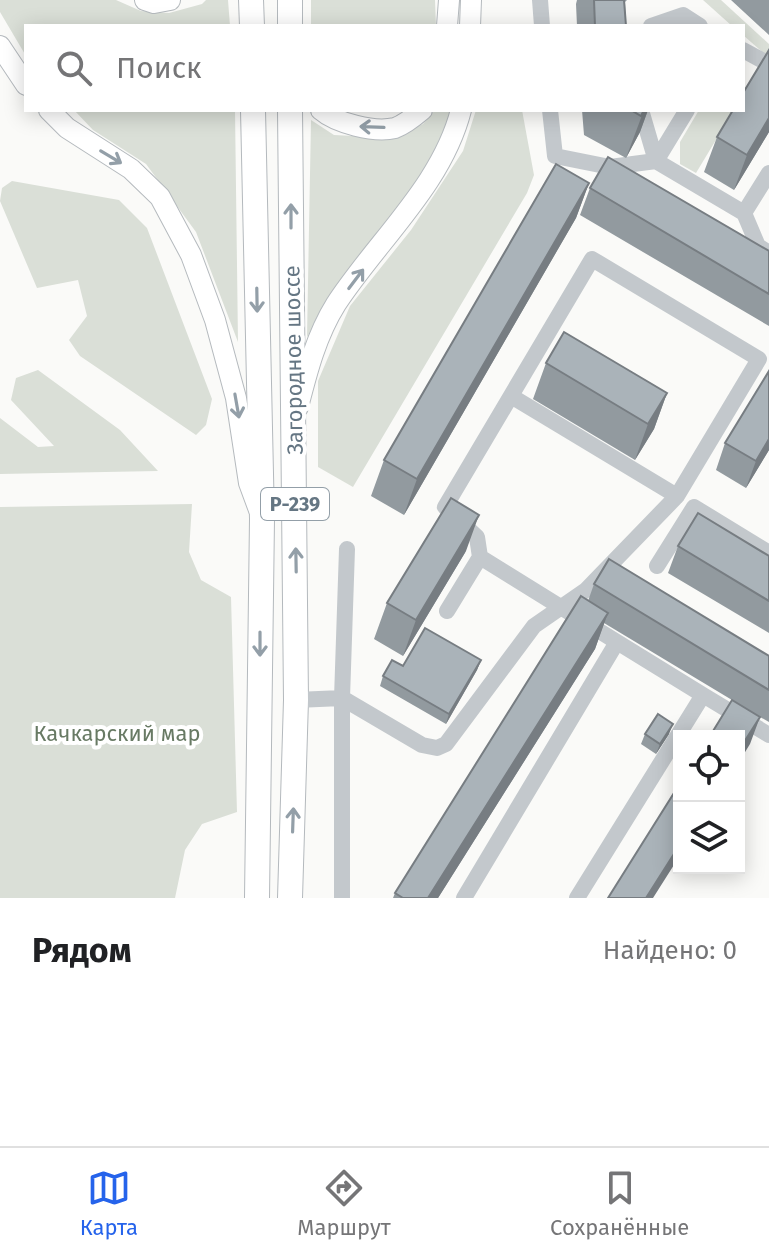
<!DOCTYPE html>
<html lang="ru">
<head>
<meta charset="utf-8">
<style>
	body { margin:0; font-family:"Fira Sans",sans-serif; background:#f2f2f2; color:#202124 }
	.controls { position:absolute; right:24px; bottom:24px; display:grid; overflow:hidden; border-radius:0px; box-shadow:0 4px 20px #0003 }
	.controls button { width:72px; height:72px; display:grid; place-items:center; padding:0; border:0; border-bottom:2px solid #e0e0e0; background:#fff; color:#202124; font:40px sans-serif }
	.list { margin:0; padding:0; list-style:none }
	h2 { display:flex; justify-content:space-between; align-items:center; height:104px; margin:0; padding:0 32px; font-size:34px }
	h2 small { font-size:26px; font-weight:400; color:#757577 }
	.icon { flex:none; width:44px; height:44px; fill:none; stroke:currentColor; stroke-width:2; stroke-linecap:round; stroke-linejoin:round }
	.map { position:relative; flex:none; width:769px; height:898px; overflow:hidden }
	.search { position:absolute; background:#fff; box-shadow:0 4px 20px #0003; left:24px; right:24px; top:24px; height:88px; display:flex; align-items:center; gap:20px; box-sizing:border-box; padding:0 28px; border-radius:0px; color:#757577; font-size:30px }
	.sheet { height:248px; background:#fff }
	nav { display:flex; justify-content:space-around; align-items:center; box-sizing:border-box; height:112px; border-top:2px solid #e0e0e0; background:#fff; font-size:22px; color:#757577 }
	nav a { display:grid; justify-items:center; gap:4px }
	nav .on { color:#2563eb }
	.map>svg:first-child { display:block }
	.green { fill:#dadfd7 }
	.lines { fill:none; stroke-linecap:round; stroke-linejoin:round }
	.major-casing { stroke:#b5babe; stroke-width:22 }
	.highway-casing { stroke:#b4b9bd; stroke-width:26 }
	.minor { stroke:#c3c8cc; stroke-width:16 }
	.major { stroke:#fff; stroke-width:20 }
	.highway { stroke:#fff; stroke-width:24 }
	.wall { fill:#929a9f }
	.shaded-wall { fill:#777d82 }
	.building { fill:#aab3b9; stroke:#777d82; stroke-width:2 }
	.oneway { stroke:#939fa8 }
	.labels { text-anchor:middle; stroke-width:8; stroke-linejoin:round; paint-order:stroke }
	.shield { fill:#fff; stroke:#939fa8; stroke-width:2 }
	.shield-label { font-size:20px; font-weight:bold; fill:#657683 }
	.street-label { font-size:22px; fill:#657683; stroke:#fff }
	.park-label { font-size:22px; fill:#687a64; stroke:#fff }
</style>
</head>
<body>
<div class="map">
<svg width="769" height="898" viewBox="0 0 769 898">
	<rect width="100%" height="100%" fill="#fafaf8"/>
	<path class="green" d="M0 0H116L141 11 169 13 202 4 206 0H228L230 26H26V56L0 12Z
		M311 0H435L436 26H311Z
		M703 0H721L769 44V58L743 35V26H732Z
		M74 110H235L238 342 196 232 146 164 93 130Z
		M435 110H453L441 143 403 203 337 289 307 337 311 120 334 135 394 138 423 124Z
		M476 110H522L534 175 527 193 353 487 318 467V381L350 306 411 230 463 151Z
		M699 110H734L696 173 680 164V142Z
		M12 181 119 200 147 228 212 399 206 425 196 435 80 356 69 340 87 316 78 280 37 288 0 201 2 188Z
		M38 370 120 430 158 471 0 474V418L38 447 54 446 11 400 16 378Z
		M192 504 189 552 201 580 231 597 237 812 202 824 185 850 175 898H0V507Z"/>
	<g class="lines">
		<defs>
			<path id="major" d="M145 0 154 3 170 0
				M447 26 449 0
				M470 26 471 0
				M0 46 26 85
				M49 110 67 128 131 169 160 197 191 255 215 320 236 398 249 483 259 510
				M321 110C336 123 374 133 395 128 403 125 415 116 422 110
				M298 407C307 372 316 336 336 304 377 241 442 185 461 110"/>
			<path id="highway" d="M251 0 252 26
				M290 0V26
				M253 110 262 519 257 898
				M290 898 296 700 290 110"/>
		</defs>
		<use href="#major" class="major-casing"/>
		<use href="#highway" class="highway-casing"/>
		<path class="minor" d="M540 0 542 26
			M651 26 683 15 700 26
			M743 50 769 64
			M550 110 555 156 610 167 656 161 744 213 769 173
			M641 110 656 161
			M656 161 687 110
			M744 213 758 246 769 253
			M511 396 677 496
			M657 566 694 507 769 553
			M447 611 480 557 617 642
			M296 700 342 698 422 745 437 748 446 744 534 626 586 590 677 496 759 359 592 259 445 507 477 537 480 557
			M342 898V698L347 549
			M464 898 617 642 703 695
			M577 898 703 695 769 735"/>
		<use href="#major" class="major"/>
		<use href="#highway" class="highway"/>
	</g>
	<path class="wall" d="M577 0H627L625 2 626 26H577L576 4Z
		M731 0H769V35Z
		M582 110H648L640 132 626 158 584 135Z
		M769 132 734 190 704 172 717 137Z
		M589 183 576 218 404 515 371 496 384 460Z
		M590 188 769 251V326L580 215Z
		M546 363 667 393 654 429 635 460 533 399Z
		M725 443 769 450 746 488 716 470Z
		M678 546 769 556V633L668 573Z
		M466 551 403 656 374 639 387 603Z
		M594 584 769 656V722L751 712 750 744 732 700 604 623 595 649 438 898H393L395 893 588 601Z
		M481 660 477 670 446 724 380 686 383 676 403 666Z
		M645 734H669L656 754 641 744Z"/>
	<path class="shaded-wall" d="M644 110H648L640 132 626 158Z
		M769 118V132L734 190 747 155Z
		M589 183 576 218 404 515 417 479Z
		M667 393 654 429 635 460 648 424Z
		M769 439V450L746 488 756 461Z
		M479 515 466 551 403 656 416 620Z
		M608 613 595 649 438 898H428Z
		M481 660 477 670 446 724 449 714Z
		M760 717 750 744 739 762V750Z
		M673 724 669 734 656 754 660 744Z
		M679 846V857L653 898H646Z"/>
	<path class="building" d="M594 0H624L626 26H595Z
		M769 50V118L747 155 717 137 733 110H743V93Z
		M631 110H644L641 116Z
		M608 157 769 251V294L590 188Z
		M556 164 589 183 417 479 384 460Z
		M564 332 667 393 648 424 546 363Z
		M769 371V439L756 461 725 443Z
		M451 498 479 515 416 620 387 603Z
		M698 513 769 556V601L678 546Z
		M609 559 769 656V690L594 584Z
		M581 596 608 613 428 898H403L395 893Z
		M425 628 481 660 449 714 383 676 392 660 403 666Z
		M732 700 760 717 739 750V736H710Z
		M658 714 673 724 660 744 645 734Z
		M679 785V846L646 898H608Z"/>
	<defs><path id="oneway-shaft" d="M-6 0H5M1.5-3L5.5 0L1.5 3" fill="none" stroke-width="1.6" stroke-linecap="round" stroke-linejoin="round" transform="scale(2)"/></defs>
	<g class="oneway">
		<use href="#oneway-shaft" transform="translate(372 127) rotate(-178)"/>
		<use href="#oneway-shaft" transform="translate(111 157) rotate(31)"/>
		<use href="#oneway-shaft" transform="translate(291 216) rotate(-90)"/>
		<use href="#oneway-shaft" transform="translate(356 279) rotate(-53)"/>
		<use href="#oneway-shaft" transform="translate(257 300) rotate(89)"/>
		<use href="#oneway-shaft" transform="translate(237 406) rotate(80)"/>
		<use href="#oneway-shaft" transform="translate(296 560) rotate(-91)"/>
		<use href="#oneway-shaft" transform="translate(260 644) rotate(90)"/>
		<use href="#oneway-shaft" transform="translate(293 820) rotate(-88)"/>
	</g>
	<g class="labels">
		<rect class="shield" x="261" y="488" width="68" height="32" rx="6"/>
		<g class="shield-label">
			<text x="295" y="511">Р-239</text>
		</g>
		<g class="street-label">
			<text transform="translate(293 360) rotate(-91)" y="8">Загородное шоссе</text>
		</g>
		<g class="park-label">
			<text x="117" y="741">Качкарский мар</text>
		</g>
	</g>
</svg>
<div class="controls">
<button><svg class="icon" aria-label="locate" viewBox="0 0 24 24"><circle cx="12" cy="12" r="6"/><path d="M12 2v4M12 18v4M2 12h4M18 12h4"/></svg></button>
<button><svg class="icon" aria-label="layers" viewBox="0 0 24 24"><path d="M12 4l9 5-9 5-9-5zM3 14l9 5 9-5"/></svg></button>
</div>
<div class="search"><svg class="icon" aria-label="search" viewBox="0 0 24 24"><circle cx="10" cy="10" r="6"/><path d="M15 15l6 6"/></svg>Поиск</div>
</div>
<section class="sheet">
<h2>Рядом<small>Найдено: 0</small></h2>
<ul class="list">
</ul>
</section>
<nav>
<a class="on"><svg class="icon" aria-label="map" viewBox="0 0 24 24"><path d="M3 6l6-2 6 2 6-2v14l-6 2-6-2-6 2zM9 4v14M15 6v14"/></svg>Карта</a>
<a><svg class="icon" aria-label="directions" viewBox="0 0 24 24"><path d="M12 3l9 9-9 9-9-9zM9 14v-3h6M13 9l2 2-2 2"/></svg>Маршрут</a>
<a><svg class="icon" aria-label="saved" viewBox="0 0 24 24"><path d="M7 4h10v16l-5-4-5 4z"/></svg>Сохранённые</a>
</nav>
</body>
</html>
